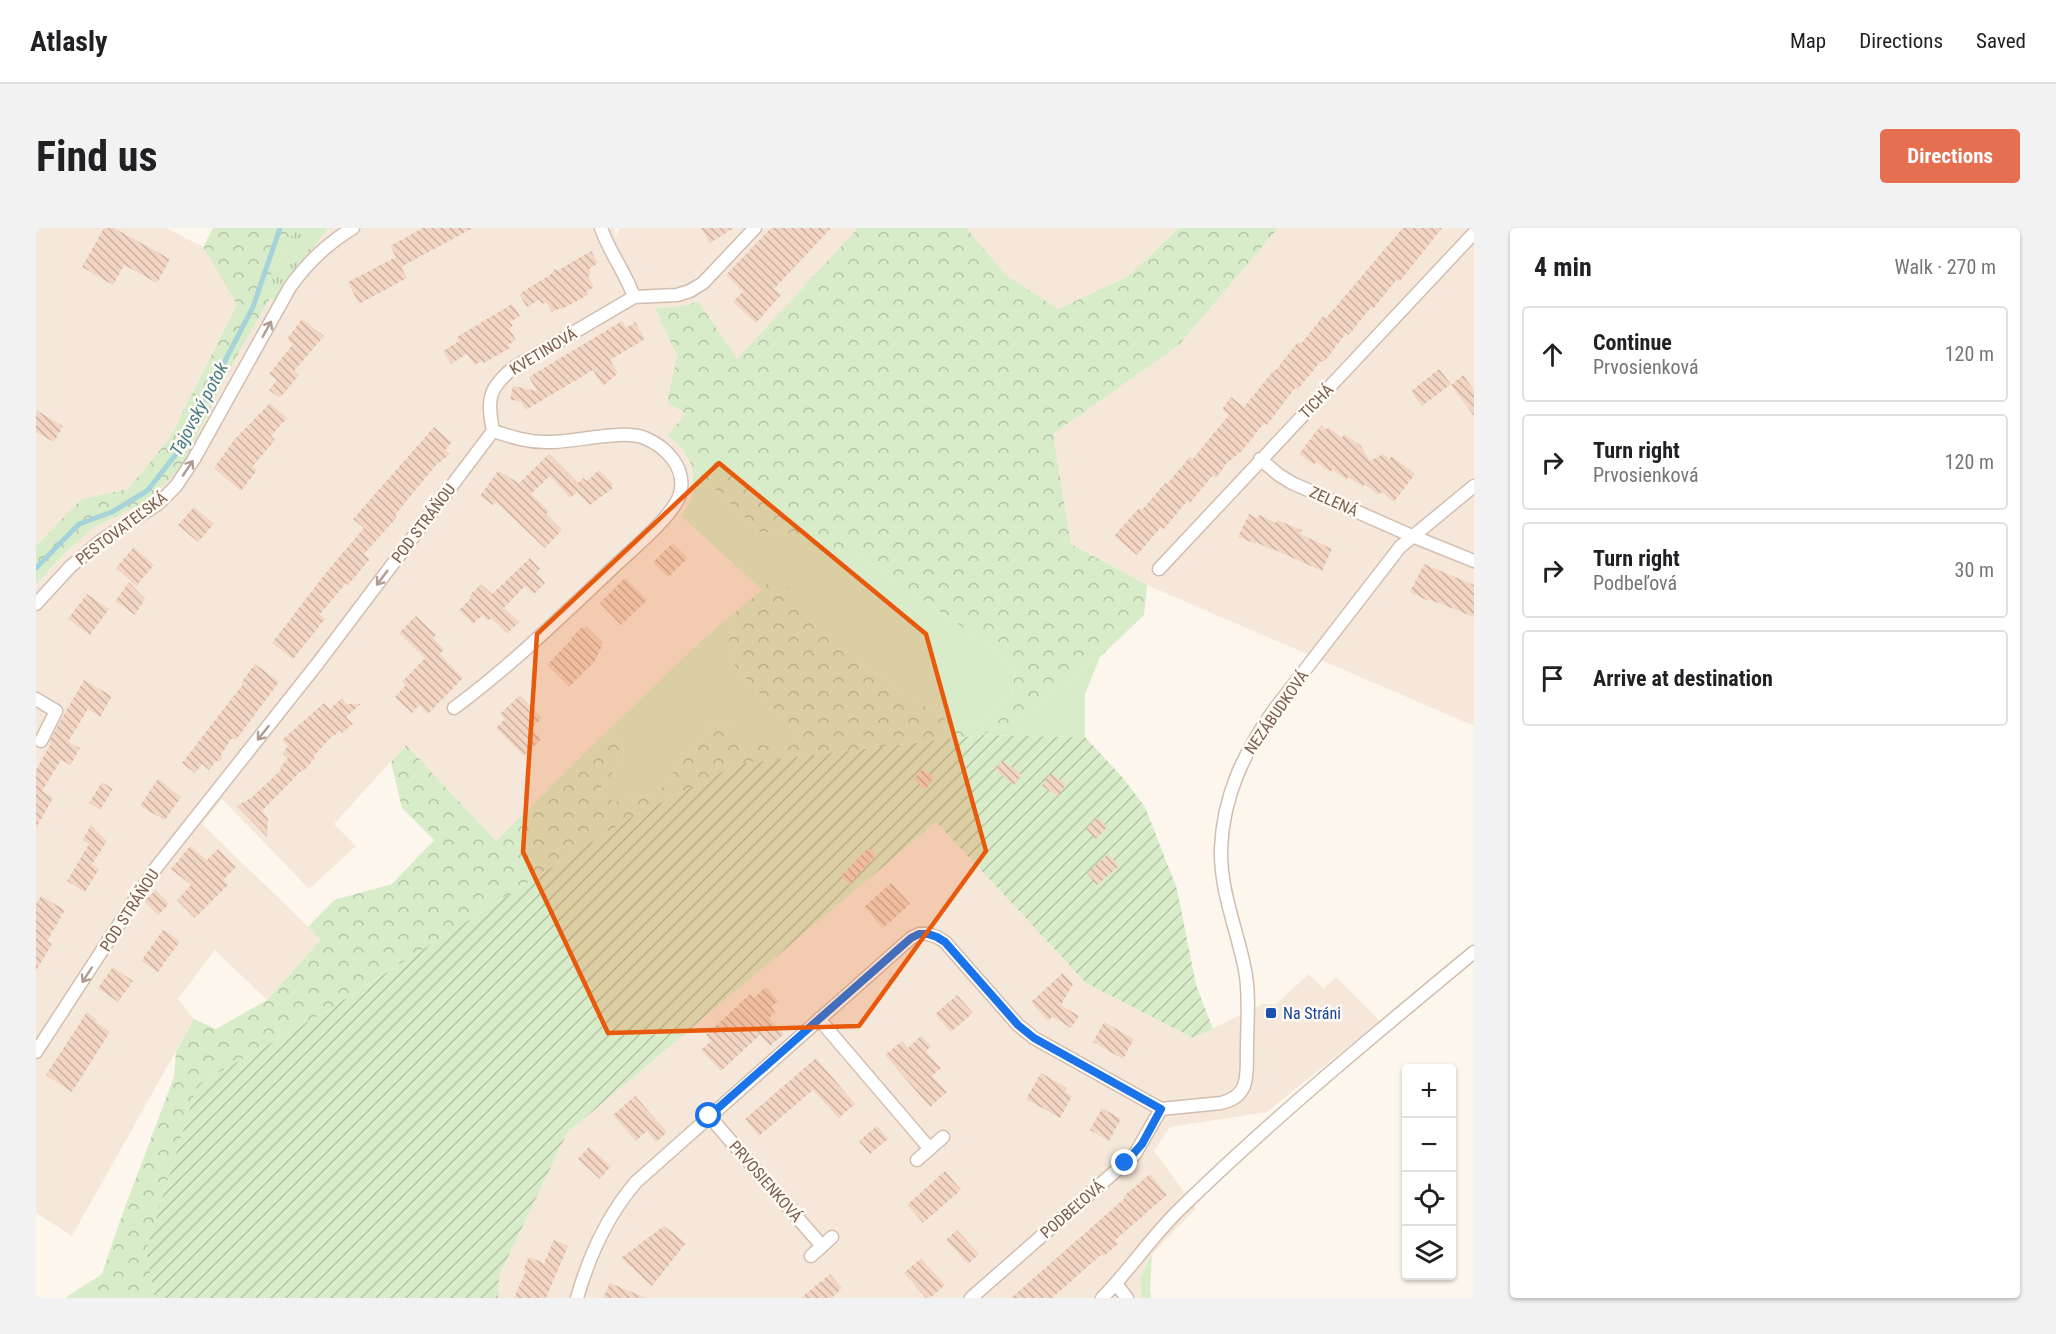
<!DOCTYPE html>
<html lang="en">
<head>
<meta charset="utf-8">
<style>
	body { margin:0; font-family:"Roboto Condensed",sans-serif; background:#f2f2f2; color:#202124 }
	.controls { position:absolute; right:18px; bottom:18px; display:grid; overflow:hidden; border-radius:6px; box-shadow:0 2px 4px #0004 }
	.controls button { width:54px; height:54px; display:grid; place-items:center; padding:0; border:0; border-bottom:2px solid #e0e0e0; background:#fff; color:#202124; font:30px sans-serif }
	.stop { position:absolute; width:18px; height:18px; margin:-14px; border:4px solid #1a73e8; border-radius:50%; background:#fff }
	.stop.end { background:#1a73e8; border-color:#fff; box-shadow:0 2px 6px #0008 }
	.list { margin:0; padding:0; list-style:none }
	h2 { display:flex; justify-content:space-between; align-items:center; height:78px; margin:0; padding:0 24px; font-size:26px }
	h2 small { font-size:20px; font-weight:400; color:#757577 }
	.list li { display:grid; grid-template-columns:39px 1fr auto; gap:18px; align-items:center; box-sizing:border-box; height:96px; margin:0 12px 12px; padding:0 12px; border:2px solid #e0e0e0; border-radius:6px }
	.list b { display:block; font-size:22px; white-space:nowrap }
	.list p { margin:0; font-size:20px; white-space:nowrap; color:#757577 }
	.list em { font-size:20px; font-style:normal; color:#757577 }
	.icon { flex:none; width:33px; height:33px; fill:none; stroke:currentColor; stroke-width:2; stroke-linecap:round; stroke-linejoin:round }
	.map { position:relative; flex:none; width:1438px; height:1070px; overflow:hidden; border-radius:6px }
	header { display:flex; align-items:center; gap:36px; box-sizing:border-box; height:84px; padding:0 30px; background:#fff; border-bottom:2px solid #e0e0e0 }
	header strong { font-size:28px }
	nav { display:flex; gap:33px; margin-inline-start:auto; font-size:21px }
	.intro { display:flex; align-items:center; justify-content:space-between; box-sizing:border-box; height:144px; padding:0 36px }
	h1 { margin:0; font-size:42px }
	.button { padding:15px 27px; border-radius:6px; background:#e76f51; color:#fff; font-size:21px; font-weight:700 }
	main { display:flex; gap:36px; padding:0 36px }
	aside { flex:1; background:#fff; border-radius:6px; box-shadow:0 2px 4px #0004 }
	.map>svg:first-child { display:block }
	.residential { fill:#f5e8da }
	.grass { fill:#d8ecc9 }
	.forest { fill:url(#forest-crowns) }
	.park { fill:url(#park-tufts) }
	.garden { fill:url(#garden-furrows) }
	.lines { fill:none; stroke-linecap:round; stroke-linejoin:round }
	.stream { stroke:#a5d3da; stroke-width:5 }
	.building { fill:url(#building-back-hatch) }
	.street-casing { stroke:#d1beb0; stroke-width:15 }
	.street { stroke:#fff; stroke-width:12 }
	.oneway { stroke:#af9d94 }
	.route { stroke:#1a73e8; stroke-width:8 }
	.marked { fill:#e8590c; fill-opacity:0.2; stroke:#e8590c; stroke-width:4.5; stroke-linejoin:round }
	.transit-dot { fill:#1a4fb4; stroke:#fffaf3; stroke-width:2 }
	.labels { text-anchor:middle; stroke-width:5; stroke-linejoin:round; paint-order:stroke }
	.street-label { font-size:16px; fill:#7a5c4d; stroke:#fffaf3 }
	.transit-label { font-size:16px; fill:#164399; stroke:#fffaf3; text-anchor:start }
	.water-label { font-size:18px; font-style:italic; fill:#437c86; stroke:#fffaf3 }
</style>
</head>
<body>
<header>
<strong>Atlasly</strong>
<nav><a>Map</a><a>Directions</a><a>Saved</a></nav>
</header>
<div class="intro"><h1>Find us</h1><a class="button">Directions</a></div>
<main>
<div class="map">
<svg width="1438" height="1070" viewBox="0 0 1438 1070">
	<defs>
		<pattern id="forest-crowns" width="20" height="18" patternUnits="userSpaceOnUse" patternTransform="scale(1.5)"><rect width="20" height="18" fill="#d8ecc9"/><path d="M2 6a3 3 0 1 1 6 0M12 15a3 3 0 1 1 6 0" fill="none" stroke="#b4c2a5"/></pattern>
		<pattern id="park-tufts" width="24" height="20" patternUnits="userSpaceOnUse" patternTransform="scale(1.5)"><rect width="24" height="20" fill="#d8ecc9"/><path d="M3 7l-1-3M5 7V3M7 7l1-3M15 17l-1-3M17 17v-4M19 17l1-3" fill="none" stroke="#b4c2a5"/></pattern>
		<pattern id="garden-furrows" width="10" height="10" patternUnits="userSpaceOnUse" patternTransform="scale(1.5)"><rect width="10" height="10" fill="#d8ecc9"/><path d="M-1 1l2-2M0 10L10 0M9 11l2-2" fill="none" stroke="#b4c2a5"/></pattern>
		<pattern id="building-back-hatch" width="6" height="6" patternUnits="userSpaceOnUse" patternTransform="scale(1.5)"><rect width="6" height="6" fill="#f3d5c3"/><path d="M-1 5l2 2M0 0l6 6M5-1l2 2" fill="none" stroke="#cab0a1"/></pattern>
	</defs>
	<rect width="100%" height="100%" fill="#fdf6ec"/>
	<path class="residential" d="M0 0H130L167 19 201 76 134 210 92 262 45 271 0 318Z
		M293 0H578L580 8 584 0H822L701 132 662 73 647 78 619 80 641 128 631 174 651 186 647 221 657 240 656 269 645 288 726 362 664 414 460 613 370 517 298 596 320 618 273 661 186 571 166 596 285 711 231 772 179 722 142 771 158 791 36 1008 0 985V356L30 324 59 299 111 273 195 139 234 70 241 73 269 30Z
		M930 0H1143L1091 49 1022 81 970 47Z
		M1242 0H1438V498L1111 357 1035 316 1017 206 1143 117Z
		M900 594 1050 755 1157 810 1227 776H1240L1273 746 1287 761 1300 749 1344 793 1231 884 1134 899 1118 923 1160 980 1116 1026 1104 1051 1106 1070H462L463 1048 531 905Z"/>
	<path class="grass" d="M657 240 724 304 767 306 833 334 949 415 979 444 975 469 945 495 918 497 840 446 739 346 726 362 645 288 656 269Z
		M697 386 692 419 700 440 759 504 755 518H716L695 495 672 499 622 564 583 574 560 566 588 530 586 514 564 510 664 414Z
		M1064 429 1049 466V509L946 507 988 488Z
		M1116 1026 1114 1061 1115 1070H1106L1104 1051Z"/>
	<path class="forest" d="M177 0H260L233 51 234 70 195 139 146 238 111 273 59 299 30 324 0 356V318L45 271 92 261 134 210 201 76 167 19Z
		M822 0H930L970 47 1022 81 1091 49 1143 0H1242L1143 117 1017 206 1035 316 1111 357 1108 387 1064 429 988 488 946 507 702 536 590 592 287 785 161 857 110 1023 119 1070H29L66 1046 85 990 138 849 140 824 158 791 180 801 231 772 285 711 272 699 298 672 356 656 398 612 366 580 355 534 370 517 460 613 564 510 586 514 588 530 560 566 583 574 622 564 672 499 695 495 716 517 755 518 759 504 700 440 692 419 697 386 726 362 739 345 840 446 918 497 945 495 975 469 979 444 949 415 833 334 767 306 724 304 657 240 647 221 631 207 650 186 631 174 641 128 619 80 647 78 662 73 701 131Z"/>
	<path class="park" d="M260 0H293L269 30 241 74 234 70 233 51Z"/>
	<path class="garden" d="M946 507 1049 509 1087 550 1109 579 1141 661 1160 757 1177 801 1157 810 1050 755 900 594 531 905 463 1048 462 1070H119L110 1023 161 857 287 785 590 592 702 536Z"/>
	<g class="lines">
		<path class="stream" d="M0 340 43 296 76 284 111 263 141 225 217 79 244 0"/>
	</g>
	<path class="building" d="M68 0H78L134 31 121 55 88 37 77 57 46 39Z
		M387 0H437L365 39 371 50 323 76 312 54 360 29 354 18Z
		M665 0H698L674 15Z
		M735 0H795L738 61 745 67 720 95 697 74 707 63 690 47Z
		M1367 0H1406L1364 53 1360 52 1337 81 1335 79 1313 107 1310 105 1288 134 1285 133 1262 161 1260 159 1231 197 1228 195 1206 223 1191 235 1180 250 1177 247 1154 275 1151 273 1128 301 1125 299 1101 327 1078 308 1103 280 1106 282 1129 255 1131 256 1154 229 1157 231 1168 217 1193 187 1186 181 1195 169 1208 179 1238 142 1239 143 1262 114 1265 116 1287 88 1290 90Z
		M555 23 562 35 553 41 555 46 552 48 558 59 550 64 552 67 526 81 525 80 516 84 510 74 506 76 503 72 491 79 483 66 514 47 519 41 521 43Z
		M476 76 484 88 474 94 477 98 473 100 480 112 472 117 474 120 448 135 446 133 438 137 431 126 415 136 407 123 423 113 421 109Z
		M266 91 288 108 258 143 263 147 244 170 233 162 241 152 233 146 257 116 251 111Z
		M586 93 590 100 599 94 609 111 574 132 582 145 567 158 557 142 490 182 485 174 474 171 477 158 501 163 493 149Z
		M1403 141 1415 156 1386 178 1375 163Z
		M1427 147 1438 162V188L1415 157Z
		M234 175 251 190 235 208 239 212 216 239 221 242 205 263 178 240 198 212Z
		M0 182 27 198 18 214 0 204Z
		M1285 197 1290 202 1292 199 1306 210 1308 206 1325 218 1334 233 1347 226 1353 231 1356 228 1379 246 1358 274 1345 264 1342 267 1328 256 1327 259 1312 249 1310 252 1296 241 1295 244 1280 234 1278 237 1263 226Z
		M398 199 416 214 409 222 414 226 400 237 359 287 361 289 328 326 334 331 312 357 310 355 284 386 289 391 257 431 236 415 293 341 328 300 317 291Z
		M513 226 542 255 547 250 551 253 563 242 577 256 575 258 577 260 554 277 541 264 534 270 514 248 495 266 513 283 510 286 526 302 509 320 460 274 457 277 444 268 462 243 483 255Z
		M158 279 178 296 162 314 142 297Z
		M1213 286 1222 290 1223 287 1240 295 1241 292 1266 302 1264 306 1296 321 1286 343 1237 321 1236 322 1220 314V316L1202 309Z
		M637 315 652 330 632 349 617 334Z
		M98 319 118 337 100 358 80 340Z
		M494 330 504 341 500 345 509 355 498 366 489 358 468 380 483 394 471 406 455 390 452 393 447 387 437 396 423 382 435 370 433 368 445 356 456 366Z
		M1388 336 1438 357V389L1392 371V373L1374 364Z
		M589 350 611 372 585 397 564 375Z
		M93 354 109 371 99 387 79 373Z
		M51 366 73 381 54 407 32 391Z
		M380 388 400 407 397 410 408 421 404 426 427 450 392 486 383 477 376 485 359 469 370 457 366 454 389 430 363 405Z
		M550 398 567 415 559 433 533 459 511 437 536 411 535 410 546 399 548 401Z
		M219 436 243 454 200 512 196 510 185 527 186 532 180 533 173 542 166 536 159 545 146 535 207 456 205 455Z
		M48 452 76 468 64 489 52 481 32 514 44 520 35 537 25 532 6 563 17 570 0 600V542L15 515 13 514 26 490Z
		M484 467 506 490 495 501 505 511 488 528 460 500 469 491 464 486Z
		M306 470 311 476H325L310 489 317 496 306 505 304 502 298 508 297 507 277 529 279 530 268 543 266 542 226 583 232 591 231 609 201 578 216 569 245 542 244 540 252 530 247 526 252 517 246 512 288 475 294 481Z
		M966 532 986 547 978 557 959 542Z
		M886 541 898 549 890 561 878 552Z
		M1014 545 1030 556 1022 568 1006 558Z
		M122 551 145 569 129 592 104 578Z
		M66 554 77 561 64 582 53 575Z
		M1061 589 1071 599 1060 611 1050 601Z
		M55 597 71 613 56 636 63 641 49 664 31 653 53 616 46 612Z
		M154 618 171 632 182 621 200 639 187 652 192 657 159 690 141 672 155 657 135 641Z
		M832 620 840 627 813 657 805 648Z
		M1072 626 1083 638 1061 657 1051 645Z
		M855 655 874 676 847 700 828 679Z
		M120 662 133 676 122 687 108 673Z
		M5 668 29 682 11 713 16 716 0 743V676Z
		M127 702 144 713 122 744 105 733Z
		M77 739 97 753 82 774 62 760Z
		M1027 745 1037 756 1025 777 1043 788 1035 800 1016 789 1012 793 995 774Z
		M730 759 742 773 735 779 739 784 733 790 748 806 734 818 724 807 685 843 665 822 675 813 670 807 714 766 718 770Z
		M921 767 937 785 915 804 899 786Z
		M51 784 61 792 60 794 74 804 36 864 10 847Z
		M1068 794 1098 811 1087 831 1057 814Z
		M885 808 895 818 890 823 905 840 896 848 911 864 894 879 849 827 866 813 872 820Z
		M780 830 819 876 803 890 777 862 723 908 709 891Z
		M1005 845 1031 860 1029 864 1036 868 1024 890 990 871Z
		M599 868 631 904 620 914 611 903 600 913 577 887Z
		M1066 880 1085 891 1073 913 1054 902Z
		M841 898 852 911 834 926 823 913Z
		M553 919 575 938 564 951 542 931Z
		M909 943 925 962 887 995 871 977Z
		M1114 946 1131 967 1079 1012 1082 1016 1068 1028 1066 1026 1016 1070H975L1089 970 1088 968Z
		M628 998 650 1015 616 1058 585 1030Z
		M921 1002 943 1026 932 1036 910 1012Z
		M518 1012 532 1018 510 1070H478L490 1043 487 1042 493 1029 508 1035Z
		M885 1030 909 1057 894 1070H890L868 1045Z
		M794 1046 806 1060 796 1070H765Z
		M574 1055 610 1070H567Z"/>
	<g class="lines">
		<defs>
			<path id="street" d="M565 0C573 24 590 45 598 69
				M457 203C451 171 452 161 477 140L598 69 641 67 654 63 667 55 719 0
				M1224 231 1243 247 1256 255 1376 308 1438 333
				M1123 341 1438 5
				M0 376 34 339 66 312 122 276 140 258 158 231 254 59C271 35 292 15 317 0
				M0 471 20 483 5 513
				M418 480C476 437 528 386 581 336 598 320 638 287 644 266 651 240 630 219 609 210 587 201 540 214 514 214 494 215 476 209 457 203
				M783 791 894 921
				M0 824 119 641 282 435 457 203
				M673 888 786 1018
				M881 932 907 909
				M775 1028 796 1009
				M1080 1056 1091 1070
				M541 1070C553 1028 571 988 600 954L875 710 883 706H892L901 709 909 714 982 797 998 810 1125 881 1185 875C1216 868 1210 844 1211 820 1211 794 1214 767 1209 742 1201 701 1184 663 1185 621 1187 568 1208 524 1238 482L1364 319 1438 258
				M935 1070 1099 926 1125 881
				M1066 1070C1094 1042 1115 1009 1144 981 1237 890 1338 807 1438 724"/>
		</defs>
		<use href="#street" class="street-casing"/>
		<use href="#street" class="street"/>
	</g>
	<defs><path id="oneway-shaft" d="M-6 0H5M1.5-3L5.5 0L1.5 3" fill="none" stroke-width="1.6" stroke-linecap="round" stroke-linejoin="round" transform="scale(1.5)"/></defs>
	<g class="oneway">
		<use href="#oneway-shaft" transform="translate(231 101) rotate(-61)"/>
		<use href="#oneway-shaft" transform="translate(152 240) rotate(-56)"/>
		<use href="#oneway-shaft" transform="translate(346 350) rotate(127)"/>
		<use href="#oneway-shaft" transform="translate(227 505) rotate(128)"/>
		<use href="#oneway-shaft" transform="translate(51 747) rotate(123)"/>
	</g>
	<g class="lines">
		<path class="route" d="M673 888 875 710 883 706H892L901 709 909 714 982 797 998 810 1125 881 1106 916 1089 935"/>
	</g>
	<path class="marked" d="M683 235 890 406 950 623 823 798 572 805 487 624 501 406Z"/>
	<rect class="transit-dot" x="1229" y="779" width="12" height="12" rx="3"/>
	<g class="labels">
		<g class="street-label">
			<text transform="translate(507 123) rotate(-31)" y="6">KVETINOVÁ</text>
			<text transform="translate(1280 173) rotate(-46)" y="6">TICHÁ</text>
			<text transform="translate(1298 273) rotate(24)" y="6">ZELENÁ</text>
			<text transform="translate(387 295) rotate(-53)" y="6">POD STRÁŇOU</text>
			<text transform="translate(85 300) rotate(-37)" y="6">PESTOVATEĽSKÁ</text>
			<text transform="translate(1240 484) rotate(-55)" y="6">NEZÁBUDKOVÁ</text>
			<text transform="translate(93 682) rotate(-57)" y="6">POD STRÁŇOU</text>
			<text transform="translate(730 953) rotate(49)" y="6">PRVOSIENKOVÁ</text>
			<text transform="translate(1036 981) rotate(-41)" y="6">PODBEĽOVÁ</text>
		</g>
		<g class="transit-label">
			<text x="1247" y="791">Na Stráni</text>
		</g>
		<g class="water-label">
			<text transform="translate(163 181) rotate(-62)" y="6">Tajovský potok</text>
		</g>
	</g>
</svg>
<div class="controls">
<button>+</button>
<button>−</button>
<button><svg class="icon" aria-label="locate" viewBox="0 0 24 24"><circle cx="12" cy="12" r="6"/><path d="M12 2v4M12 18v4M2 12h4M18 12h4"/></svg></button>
<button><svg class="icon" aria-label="layers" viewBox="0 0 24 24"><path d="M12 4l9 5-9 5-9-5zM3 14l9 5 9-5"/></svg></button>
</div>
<div class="stop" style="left:673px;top:888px"></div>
<div class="stop end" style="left:1089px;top:935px"></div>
</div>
<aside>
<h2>4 min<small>Walk · 270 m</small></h2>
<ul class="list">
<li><svg class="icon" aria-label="ahead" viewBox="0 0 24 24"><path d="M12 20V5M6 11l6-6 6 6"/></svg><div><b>Continue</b><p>Prvosienková</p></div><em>120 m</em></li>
<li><svg class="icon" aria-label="right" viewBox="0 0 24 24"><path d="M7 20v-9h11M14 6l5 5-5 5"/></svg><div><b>Turn right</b><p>Prvosienková</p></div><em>120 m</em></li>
<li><svg class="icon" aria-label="right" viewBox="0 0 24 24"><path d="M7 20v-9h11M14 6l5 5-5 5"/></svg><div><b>Turn right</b><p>Podbeľová</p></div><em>30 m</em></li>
<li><svg class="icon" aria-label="arrive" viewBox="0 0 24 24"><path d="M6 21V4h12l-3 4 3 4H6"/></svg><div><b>Arrive at destination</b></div></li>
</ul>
</aside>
</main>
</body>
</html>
